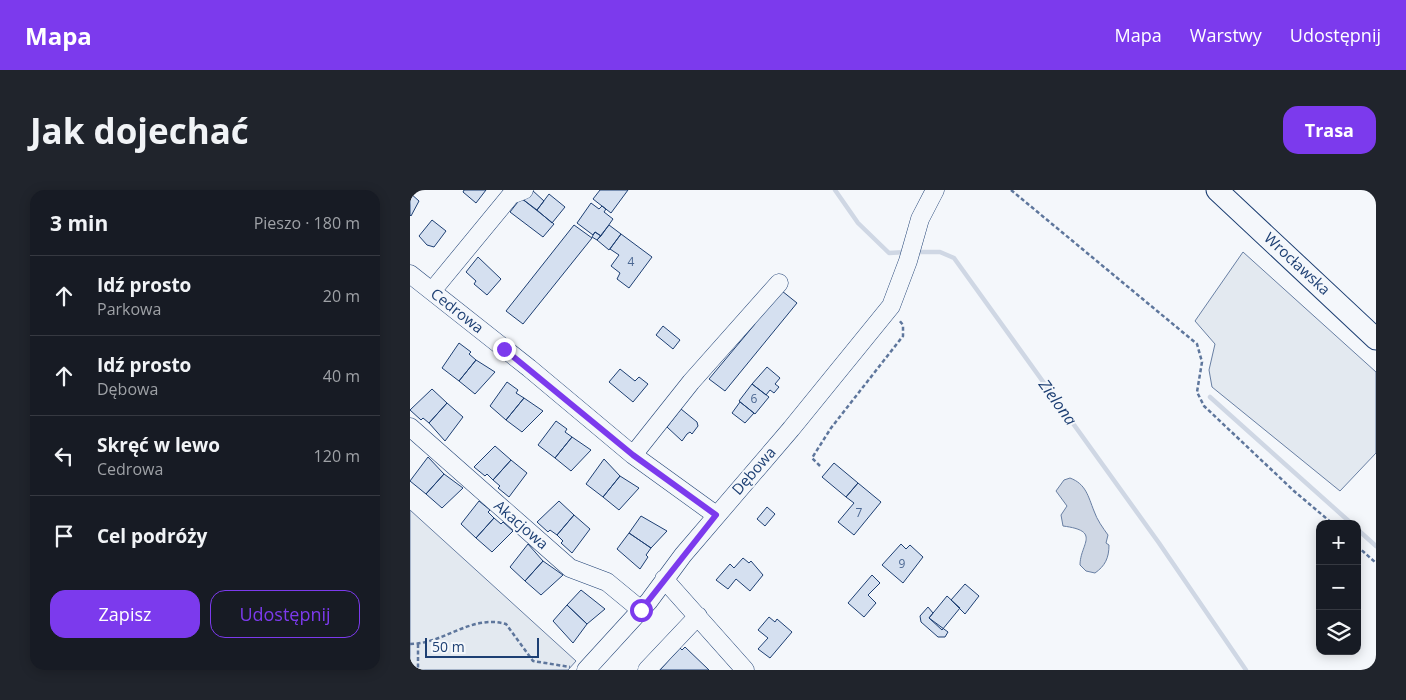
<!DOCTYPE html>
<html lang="pl">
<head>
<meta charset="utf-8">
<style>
	body { margin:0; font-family:"Open Sans",sans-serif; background:#20242c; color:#f1f3f6 }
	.controls { position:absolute; right:15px; bottom:15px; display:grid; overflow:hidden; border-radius:10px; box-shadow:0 2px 12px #0003 }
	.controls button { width:45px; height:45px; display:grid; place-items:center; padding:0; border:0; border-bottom:1px solid #363941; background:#171b24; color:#f1f3f6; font:25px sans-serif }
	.scale { position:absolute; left:15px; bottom:12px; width:114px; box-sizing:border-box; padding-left:5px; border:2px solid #1d3f73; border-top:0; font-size:14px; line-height:18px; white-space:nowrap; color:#1d3f73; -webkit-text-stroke:4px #f4f7fb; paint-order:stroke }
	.stop { position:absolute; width:15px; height:15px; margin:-11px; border:4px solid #7c3aed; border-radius:50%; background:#fff }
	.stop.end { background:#7c3aed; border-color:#fff; box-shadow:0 1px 5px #0008 }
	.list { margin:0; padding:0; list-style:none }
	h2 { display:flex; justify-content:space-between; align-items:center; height:65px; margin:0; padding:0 20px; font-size:21px }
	h2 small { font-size:16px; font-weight:400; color:#9ea1a6 }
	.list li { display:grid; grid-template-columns:32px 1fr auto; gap:15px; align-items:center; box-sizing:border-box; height:80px; padding:0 20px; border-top:1px solid #363941 }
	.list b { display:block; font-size:19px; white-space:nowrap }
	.list p { margin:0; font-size:16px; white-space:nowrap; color:#9ea1a6 }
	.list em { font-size:16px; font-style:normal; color:#9ea1a6 }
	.actions { display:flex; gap:10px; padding:15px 20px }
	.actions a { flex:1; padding:11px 0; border:1px solid #7c3aed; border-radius:15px; text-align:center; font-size:18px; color:#7c3aed }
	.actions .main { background:#7c3aed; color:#fff }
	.icon { flex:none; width:28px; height:28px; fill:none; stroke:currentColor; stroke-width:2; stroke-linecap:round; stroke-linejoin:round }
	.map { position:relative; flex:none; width:966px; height:480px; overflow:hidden; border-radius:15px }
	header { display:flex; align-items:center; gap:30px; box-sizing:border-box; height:70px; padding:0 25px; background:#7c3aed; color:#fff }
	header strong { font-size:24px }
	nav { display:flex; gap:28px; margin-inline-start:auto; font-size:18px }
	.intro { display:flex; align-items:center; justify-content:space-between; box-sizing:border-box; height:120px; padding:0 30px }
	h1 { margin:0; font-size:35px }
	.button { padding:12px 22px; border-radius:15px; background:#7c3aed; color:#fff; font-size:18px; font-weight:700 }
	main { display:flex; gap:30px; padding:0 30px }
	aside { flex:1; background:#171b24; border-radius:15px; box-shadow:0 2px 12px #0003 }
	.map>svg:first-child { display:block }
	.green { fill:#e3e9f0; stroke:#687fa3 }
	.water { fill:#cfd7e4; stroke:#687fa3 }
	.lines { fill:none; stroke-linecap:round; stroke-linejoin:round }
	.stream { stroke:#cfd7e4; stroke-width:4.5 }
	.building { fill:#d5e0f0; stroke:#1d3f73 }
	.minor-casing { stroke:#1d3f73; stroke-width:19 }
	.major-casing { stroke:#1d3f73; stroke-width:23 }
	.path { stroke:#5e769c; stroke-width:2.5; stroke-dasharray:4 2.5; stroke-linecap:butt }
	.minor { stroke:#f4f7fb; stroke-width:18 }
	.major { stroke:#f4f7fb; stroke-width:21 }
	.route { stroke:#7c3aed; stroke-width:6 }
	.labels { text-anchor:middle; stroke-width:4; stroke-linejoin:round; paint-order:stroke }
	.number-label { font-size:12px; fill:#4b6792 }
	.street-label { font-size:15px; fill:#1d3f73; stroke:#f4f7fb }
	.water-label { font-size:16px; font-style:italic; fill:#1d3f73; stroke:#f4f7fb }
</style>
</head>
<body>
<header>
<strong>Mapa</strong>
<nav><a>Mapa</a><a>Warstwy</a><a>Udostępnij</a></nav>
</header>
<div class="intro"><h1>Jak dojechać</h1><a class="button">Trasa</a></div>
<main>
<aside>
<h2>3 min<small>Pieszo · 180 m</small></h2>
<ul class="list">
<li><svg class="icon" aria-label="ahead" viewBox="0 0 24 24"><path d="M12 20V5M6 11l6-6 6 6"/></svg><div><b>Idź prosto</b><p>Parkowa</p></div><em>20 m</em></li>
<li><svg class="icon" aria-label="ahead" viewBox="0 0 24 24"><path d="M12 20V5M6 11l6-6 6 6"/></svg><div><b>Idź prosto</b><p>Dębowa</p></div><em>40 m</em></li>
<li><svg class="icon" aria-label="left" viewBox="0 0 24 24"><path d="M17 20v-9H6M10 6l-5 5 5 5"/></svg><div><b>Skręć w lewo</b><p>Cedrowa</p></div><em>120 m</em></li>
<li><svg class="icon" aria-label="arrive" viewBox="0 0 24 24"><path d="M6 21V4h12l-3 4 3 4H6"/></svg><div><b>Cel podróży</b></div></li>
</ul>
<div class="actions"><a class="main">Zapisz</a><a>Udostępnij</a></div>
</aside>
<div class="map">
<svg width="966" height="480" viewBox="0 0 966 480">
	<rect width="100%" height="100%" fill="#f4f7fb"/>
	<path class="green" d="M833 62 966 182V263L930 301 802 197 799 180 805 154 785 131Z
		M0 320 166 471 158 480H0Z"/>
	<path class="water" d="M660 288C676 294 678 306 684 321 687 330 693 338 698 345L696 353 699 355C699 368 695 376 685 383L676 381 670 375C670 354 692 341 653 336L651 325 657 316 646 301 654 290Z"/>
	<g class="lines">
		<path class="stream" d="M425 0 448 33 479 63 497 62
			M505 62H530L544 68 749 353 836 480
			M800 207 942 334
			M947 339 966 356"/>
	</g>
	<path class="building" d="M54 0H76L66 13 53 2Z
		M122 0 134 11 127 20 111 8Z
		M190 0H218L201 23 183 9Z
		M0 3 9 11 1 26 0 25Z
		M139 4 155 17 142 33 127 20Z
		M111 8 144 34 133 47 100 22Z
		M181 13 189 19 192 16 196 19 194 22 203 29 191 46 185 42 183 45 167 33Z
		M22 30 36 41 24 57 17 55 9 46Z
		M164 35 182 48 113 134 96 121Z
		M199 35 211 44 199 60 187 50Z
		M185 42 191 46 187 50 182 47Z
		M211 44 242 67 219 98 207 89 210 83 201 76 209 65 200 59Z
		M68 67 91 89 77 105 64 94 66 91 56 82Z
		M372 101 387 113 315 201 299 189 345 134 342 131Z
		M253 136 270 150 263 159 246 145Z
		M49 153 61 162 59 164 66 170 49 191 32 178Z
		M66 170 85 182 65 204 49 191Z
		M357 177 370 188 365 194 369 197 364 203 360 200 356 205 342 194Z
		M210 179 225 191 229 187 238 194 223 212 199 192Z
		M97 192 108 200 106 203 114 208 96 230 80 216Z
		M342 194 359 207 345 224 329 211Z
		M22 199 37 213 19 233 13 228 11 230 0 220Z
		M114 208 133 221 112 242 96 230Z
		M330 212 344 223 335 233 322 223Z
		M37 213 53 227 35 251 19 233Z
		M271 219 287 232 288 236 282 244 280 242 277 244 272 251 257 237Z
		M146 231 157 239 155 242 162 247 145 268 128 255Z
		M162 247 181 260 161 281 145 268Z
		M85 256 101 270 83 290 77 284 75 286 64 277Z
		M18 267 34 284 16 304 0 291Z
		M194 269 210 286 193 307 176 294Z
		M101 270 117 283 99 307 88 298 90 296 83 290Z
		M424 273 448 293 436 307 412 287Z
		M34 284 53 298 32 318 16 304Z
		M210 286 229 298 209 320 193 307Z
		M448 293 471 312 444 345 428 332 444 313 436 307Z
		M69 311 80 320 78 322 84 328 66 348 51 334Z
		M149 311 164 325 147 345 140 340 138 342 127 332Z
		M357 317 365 324 355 336 347 329Z
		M164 325 180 339 162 363 151 353 153 351 147 345Z
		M231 326 257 341 241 358 219 343Z
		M84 328 91 334 93 332 103 341 82 362 66 348Z
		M219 343 241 358 236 365 238 367 230 379 207 359Z
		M118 354 133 371 115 391 100 377Z
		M491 354 496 359 500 355 513 367 493 393 472 375Z
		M333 368 339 373 341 371 353 385 340 401 326 389 318 399 306 390 320 374 324 378Z
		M133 371 153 385 131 405 115 391Z
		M462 385 470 393 458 405 466 413 454 427 438 413Z
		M555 394 569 406 555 424 541 410Z
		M171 400 195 419 177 434 157 415Z
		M537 406 550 418 532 440 519 428Z
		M157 415 177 434 163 453 143 431Z
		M518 417 523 423 519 428 538 442 535 447H528L511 432 510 426Z
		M359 427 365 432 367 429 382 442 360 468 348 459 358 448 348 440Z
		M275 457 299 480H250L270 458 272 460Z"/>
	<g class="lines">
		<defs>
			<path id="minor" d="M0 84 119 178 223 265 306 325
				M22 101 101 5 114 0
				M0 237 160 378 197 392 231 420
				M223 265 281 192 369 93
				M254 389 335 480
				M176 480 239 411 273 365 381 239 481 116 498 71 510 29 525 0
				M237 480 288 426"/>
			<path id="major" d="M807 0 966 149"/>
		</defs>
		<use href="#minor" class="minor-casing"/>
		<use href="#major" class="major-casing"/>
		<path class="path" d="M601 0 787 154 792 172 787 202 794 216 884 301 923 334
			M410 276 402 268 421 238 493 146V135L489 130
			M947 356 966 373
			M0 454C34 454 61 424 96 434L123 471 160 477
			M8 454V480"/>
		<use href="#minor" class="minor"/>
		<use href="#major" class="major"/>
	</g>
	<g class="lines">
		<path class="route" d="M94 159 223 265 306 325 231 420"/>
	</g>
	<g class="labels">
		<g class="number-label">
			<text x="221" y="76">4</text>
			<text x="344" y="213">6</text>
			<text x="449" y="327">7</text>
			<text x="492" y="378">9</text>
		</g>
		<g class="street-label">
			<text transform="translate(887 74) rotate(43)" y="5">Wrocławska</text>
			<text transform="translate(47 121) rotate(38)" y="5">Cedrowa</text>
			<text transform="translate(344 281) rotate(-49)" y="5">Dębowa</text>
			<text transform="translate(111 335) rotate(41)" y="5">Akacjowa</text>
		</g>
		<g class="water-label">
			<text transform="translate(648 212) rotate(54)" y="6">Zielona</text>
		</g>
	</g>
</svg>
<div class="controls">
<button>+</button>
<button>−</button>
<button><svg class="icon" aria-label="layers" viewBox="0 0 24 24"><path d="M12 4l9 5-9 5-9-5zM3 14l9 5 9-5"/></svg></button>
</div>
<div class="scale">50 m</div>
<div class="stop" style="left:231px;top:420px"></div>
<div class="stop end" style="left:94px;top:159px"></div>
</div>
</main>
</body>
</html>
